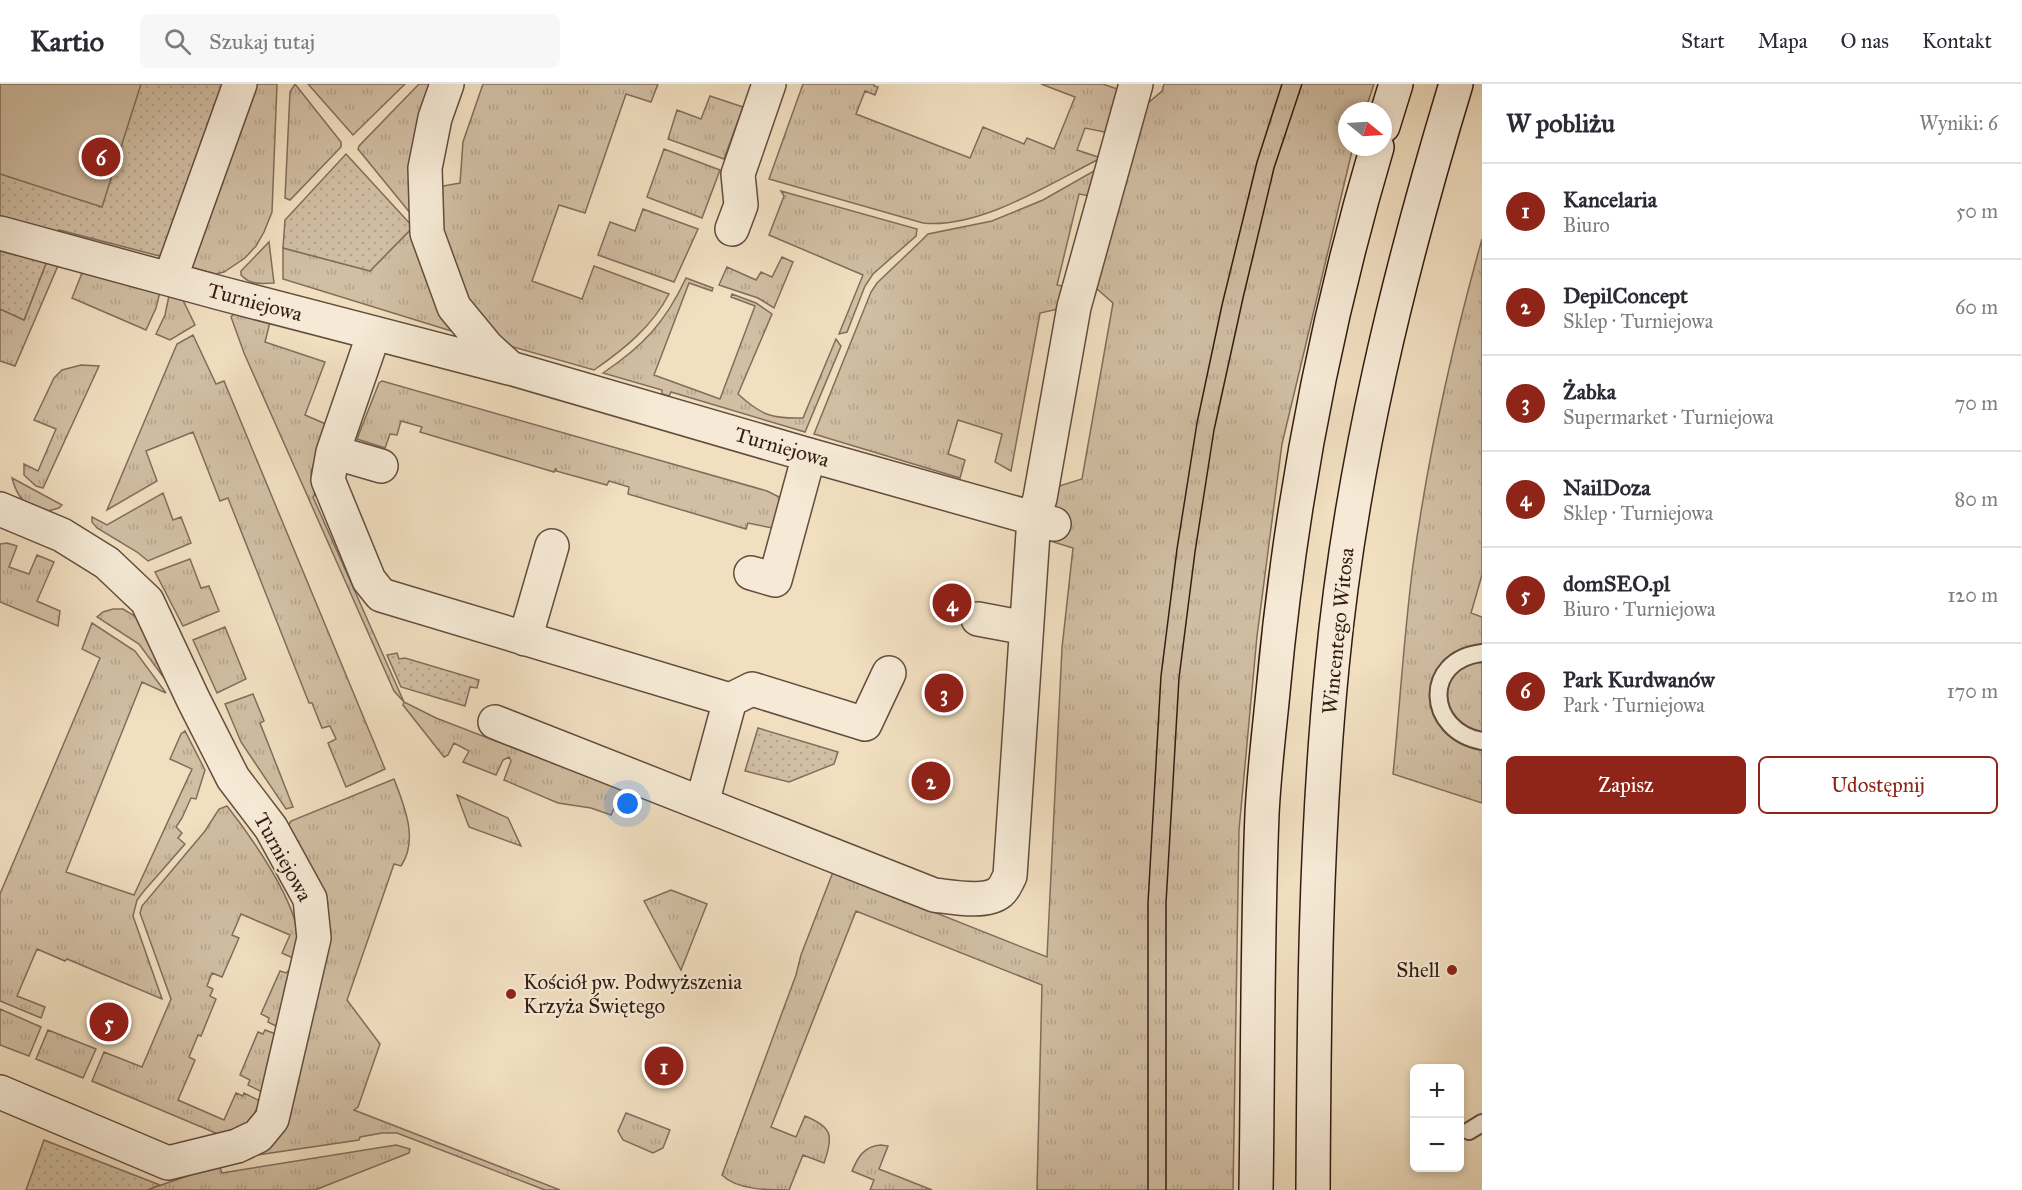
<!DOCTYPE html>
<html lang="pl">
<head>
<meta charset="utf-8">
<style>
	body { margin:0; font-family:"IM FELL Great Primer",serif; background:#f7f7f7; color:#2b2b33 }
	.controls { position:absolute; right:18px; bottom:18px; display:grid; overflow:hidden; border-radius:9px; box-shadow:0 3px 9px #0003 }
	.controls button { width:54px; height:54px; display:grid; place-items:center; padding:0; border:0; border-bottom:2px solid #e1e1e2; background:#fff; color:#2b2b33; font:30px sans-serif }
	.compass { position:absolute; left:1338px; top:18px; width:54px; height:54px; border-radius:50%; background:#fff; box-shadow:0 3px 9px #0003; rotate:108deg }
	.you { position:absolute; left:628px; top:720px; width:21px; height:21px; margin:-15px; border:4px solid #fff; border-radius:50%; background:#1a73e8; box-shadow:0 0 0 9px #1a73e833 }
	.badge { display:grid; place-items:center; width:39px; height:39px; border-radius:50%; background:#8f2418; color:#fff; font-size:20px; font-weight:700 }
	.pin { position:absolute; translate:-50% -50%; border:3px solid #fff; box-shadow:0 2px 6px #0006 }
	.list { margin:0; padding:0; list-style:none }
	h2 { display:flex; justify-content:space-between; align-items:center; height:78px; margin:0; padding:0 24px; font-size:26px }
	h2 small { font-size:20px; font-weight:400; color:#7c7c81 }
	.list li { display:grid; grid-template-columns:39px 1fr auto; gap:18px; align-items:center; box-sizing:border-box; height:96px; padding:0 24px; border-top:2px solid #e1e1e2 }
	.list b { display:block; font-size:22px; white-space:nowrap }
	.list p { margin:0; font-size:20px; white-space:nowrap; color:#7c7c81 }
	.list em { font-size:20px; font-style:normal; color:#7c7c81 }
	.actions { display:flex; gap:12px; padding:18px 24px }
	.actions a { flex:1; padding:14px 0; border:2px solid #8f2418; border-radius:9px; text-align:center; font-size:21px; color:#8f2418 }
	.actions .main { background:#8f2418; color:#fff }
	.icon { flex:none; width:33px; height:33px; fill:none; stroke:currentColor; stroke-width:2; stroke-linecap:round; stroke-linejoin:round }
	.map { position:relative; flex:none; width:1482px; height:1106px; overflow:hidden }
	header { display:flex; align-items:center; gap:36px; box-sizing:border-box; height:84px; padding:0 30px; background:#fff; border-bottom:2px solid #e1e1e2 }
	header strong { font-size:28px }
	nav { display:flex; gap:33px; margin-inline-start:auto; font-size:21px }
	.search { width:420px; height:54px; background:#f7f7f7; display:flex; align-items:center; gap:15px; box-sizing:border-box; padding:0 21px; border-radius:9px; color:#7c7c81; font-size:22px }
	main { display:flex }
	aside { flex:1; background:#fff }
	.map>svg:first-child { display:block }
	.grass { fill:url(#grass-tufts); stroke:#826d5b; stroke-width:1.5 }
	.park { fill:url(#park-dots); stroke:#826d5b; stroke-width:1.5 }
	.garden { fill:#d1bea3; stroke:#826d5b; stroke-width:1.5 }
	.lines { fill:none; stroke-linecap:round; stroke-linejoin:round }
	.lane-casing { stroke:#634d3e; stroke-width:20 }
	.street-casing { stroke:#634d3e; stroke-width:36 }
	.secondary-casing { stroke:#341c13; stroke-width:36 }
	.lane { stroke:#f6ead6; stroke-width:16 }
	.street { stroke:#f6ead6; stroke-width:33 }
	.secondary { stroke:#f6ead6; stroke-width:33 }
	.tram { stroke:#341c13; stroke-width:1.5 }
	.poi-dot { fill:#8f2418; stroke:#f6ead6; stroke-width:2 }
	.labels { text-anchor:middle; stroke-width:4.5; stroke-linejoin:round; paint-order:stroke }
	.street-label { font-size:21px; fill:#341c13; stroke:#f6ead6 }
	.poi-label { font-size:21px; fill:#341c13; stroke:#f6ead6; text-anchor:end }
</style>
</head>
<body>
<header>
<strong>Kartio</strong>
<div class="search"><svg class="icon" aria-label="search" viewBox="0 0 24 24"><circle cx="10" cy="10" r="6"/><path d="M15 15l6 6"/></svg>Szukaj tutaj</div>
<nav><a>Start</a><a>Mapa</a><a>O nas</a><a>Kontakt</a></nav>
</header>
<main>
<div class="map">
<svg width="1482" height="1106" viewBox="0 0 1482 1106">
	<defs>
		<pattern id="grass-tufts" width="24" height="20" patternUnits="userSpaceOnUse" patternTransform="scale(1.5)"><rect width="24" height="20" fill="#d1bea3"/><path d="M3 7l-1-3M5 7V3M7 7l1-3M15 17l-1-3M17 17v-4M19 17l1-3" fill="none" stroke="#b4a38b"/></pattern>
		<pattern id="park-dots" width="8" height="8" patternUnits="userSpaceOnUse" patternTransform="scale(1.5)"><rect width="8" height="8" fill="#d1bea3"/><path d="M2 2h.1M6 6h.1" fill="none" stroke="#b4a38b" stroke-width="1.8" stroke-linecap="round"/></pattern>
	</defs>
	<rect width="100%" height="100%" fill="#f1dfc0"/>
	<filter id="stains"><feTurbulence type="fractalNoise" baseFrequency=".00333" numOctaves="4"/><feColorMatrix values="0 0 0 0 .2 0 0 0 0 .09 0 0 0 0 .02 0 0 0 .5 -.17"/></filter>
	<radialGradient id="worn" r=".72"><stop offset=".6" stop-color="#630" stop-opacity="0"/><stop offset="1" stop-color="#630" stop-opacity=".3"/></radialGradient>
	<path class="grass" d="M251 0H277L272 128 264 148 256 162 245 174 224 188 216 190 187 182Z
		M295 0 341 58V63L290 116 285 114 290 8Z
		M308 0H405L353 51Z
		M419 0H438L415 135 358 65 359 62Z
		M483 0H658L651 18 626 10 585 129 559 121 532 197 582 215 594 182 669 210C652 243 623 266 594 286L503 260 480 240 442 159 437 103 460 99 463 58Z
		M803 0H874V2L878 3 875 11 865 7 856 30 970 74 983 43 1024 60 1027 54 1054 65 1075 13 1041 0H1103L1123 7 1109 49 1085 44 1077 66 1101 74C1051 99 980 145 923 139L769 95Z
		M1164 0H1374L1365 27H1347V63H1353L1282 360 1257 552 1239 746 1233 1106H1037L1042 901 856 827 771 1043 796 1053 805 1032C832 1043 834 1051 824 1079L803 1071 789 1106C768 1106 737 1106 722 1091L796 891 801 871 833 788 1047 873 1062 564 1073 464 1047 456 1059 402 1082 395 1113 219 1096 204 1147 20 1162 7Z
		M710 12 743 23 724 75 668 55 677 26 701 35Z
		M664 65 720 86 702 134 647 113Z
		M1099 84 1090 112 1079 110 1057 201 1067 203 1062 224 1040 229 1011 387 995 378 1002 350 958 336 948 370 965 376 960 394 814 350 871 208 877 199 921 157 928 150 992 137 1043 116Z
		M781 107 917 145 916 152 873 190 865 202 847 248 839 250 863 191 769 151 784 112Z
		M643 125 698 145 674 198 598 171 610 138 635 147Z
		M413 143 461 250 283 195V164L370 187Z
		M1482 155V491L1471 529 1482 533V719L1393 690C1400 620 1404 550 1413 481 1428 371 1452 262 1482 155Z
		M269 158 274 199C261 200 250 201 241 191V187Z
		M782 173 793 178 774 224 758 214 719 201 727 183 756 196 761 188 772 193Z
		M48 174 60 177 15 282 0 277V225L24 236Z
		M84 184 161 204 156 224 146 246 72 214Z
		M686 194 713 204 712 207 689 199 654 291 720 315 755 222 731 213 732 210 756 219 772 230 738 310C761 331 772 335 803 334L836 255 841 262 805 348 671 308 669 312 662 310V306L603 289C643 262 665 239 686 194Z
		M170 207 180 210 195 241 170 256 156 250 165 231Z
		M237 226 271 234 265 258 325 278 305 331 328 341 311 388 315 411 313 413 404 618 436 634 623 706 611 731 591 724 558 719 504 696 511 677 509 673 503 676 496 691 463 678 469 667 454 659 448 671 444 673 403 621 404 618 394 607 244 269 231 233Z
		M193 251 216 300 224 297 385 685 346 703 328 659 336 655 330 642 322 644 312 619H309L228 414 220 417 193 348 146 367 157 397 107 426 177 260Z
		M81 281 99 282 43 404 36 402 24 391V380L38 387 56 345 34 336 54 294 62 286Z
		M382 297 767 407 781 414 772 444 748 439 746 445 628 410 629 403 609 397 607 401 556 387V384L554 388 420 348 422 343 401 337 397 351 390 350 385 364 357 355 379 299Z
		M12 394 62 421 59 424 44 428C24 419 18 416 12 394Z
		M163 409 173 436 181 433 191 459 148 477 137 468 97 444 92 438V433L107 441Z
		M7 459 17 462 9 483 29 490 37 471 54 478 37 517 60 527 58 542 0 518V460Z
		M190 475 201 504 209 502 219 527 183 542 155 488Z
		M113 525H123L138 534 167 598 139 560 97 533 103 528Z
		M92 539 135 567 166 609 142 598 66 788 134 811 192 685 170 675 181 650 185 647 205 686 196 715 191 714 182 734 176 743 182 749 178 754 185 760 144 807 137 816 133 832 162 915 67 875 65 877 37 865 17 912 45 923 41 934 0 917V810L100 574 82 565Z
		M225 543 246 595 217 609 193 556Z
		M253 610 264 637 260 639 293 723 286 725 241 658 225 620Z
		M394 695C404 721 419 756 401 782L394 780 347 916 380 960 358 1023 354 1026 560 1106H545L397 1049H382L360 1053 359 1056 243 1073 321 883 288 742 291 737Z
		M457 711 508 734 521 762 469 743Z
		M227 722C250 751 299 820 298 857 298 864 295 872 293 879L291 878 293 874 282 869 290 851 241 830 232 851 239 854 222 893 212 889 207 902 213 905 210 912 216 915 201 952 198 951 189 973 195 976 178 1016 224 1036 236 1009 243 1012 244 1009 260 1017 249 1043 218 1050 92 997 104 968 142 983 171 915 140 829 142 822 205 747 219 725Z
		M671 806 707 820 681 886 644 817Z
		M280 887 286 889 288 887 292 888 278 943 268 938 269 934 261 930Z
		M0 925 41 943 29 972 0 961Z
		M48 946 96 965 83 994 36 975Z
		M265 946 276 950 262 1008 248 1001 250 996 240 991 258 948 263 950Z
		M626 1029 670 1046 663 1064 653 1069 623 1056 618 1047Z
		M396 1061 410 1065 409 1069 315 1106H147L219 1081 222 1089Z
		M881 1061 888 1062 879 1085 932 1106H870L874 1096 852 1087C858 1073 864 1062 881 1061Z"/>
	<path class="park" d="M0 0H228L167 174 59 146 24 236 0 225Z
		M346 70 413 143 370 187 283 164 285 136Z
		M397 569 399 575 405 574 479 596 477 604 470 603 465 622 401 603 387 571Z
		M758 644 838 668 834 680 789 698 745 687Z
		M44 1056 160 1101 147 1106H26Z"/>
	<path class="garden" d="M0 0H141L102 123 0 90Z"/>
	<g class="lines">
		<defs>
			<path id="lane" d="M1482 569C1422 576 1426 647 1482 657
				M1469 1047 1482 1039"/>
			<path id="street" d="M447 0 435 34 425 84 427 149 454 223 487 263 510 284 802 369 1054 440
				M732 145 741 121 738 90 769 0
				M0 149 220 209 509 284
				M170 195 240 0
				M374 249 333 368 328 396 369 496 381 511 730 616 752 605 865 640 889 589
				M333 368 381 382
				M0 425 62 451 107 479 147 517 193 615 233 694 271 744 310 815 314 854 272 1035 258 1052 237 1062 168 1079 0 1008
				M751 489 775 496 809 371
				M978 535 1026 544
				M525 555 552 462
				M495 638 934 811C952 813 986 820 1000 808 1005 804 1007 797 1010 792L1034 434 1040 414 1074 223 1136 0
				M702 719 730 616"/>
			<path id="secondary" d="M1383 42 1396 0
				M1256 1106C1258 981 1257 855 1262 730 1264 689 1269 649 1273 608 1290 423 1324 242 1377 63
				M1313 1106C1314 932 1315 756 1332 583 1351 384 1398 191 1456 0"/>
		</defs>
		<use href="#lane" class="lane-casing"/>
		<use href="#street" class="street-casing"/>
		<use href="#secondary" class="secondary-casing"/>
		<use href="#lane" class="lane"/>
		<use href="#street" class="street"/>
		<use href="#secondary" class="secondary"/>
		<path class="tram" d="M1148 1106V819L1161 592 1177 465 1197 339 1222 221 1257 78 1282 0
			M1166 1106V819L1179 594 1195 468 1214 346 1243 214 1274 84 1302 0"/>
	</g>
	<g class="poi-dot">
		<circle cx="1452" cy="886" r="6"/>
		<circle cx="511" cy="910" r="6"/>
	</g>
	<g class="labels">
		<g class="street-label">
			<text transform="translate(255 218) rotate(15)" y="7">Turniejowa</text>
			<text transform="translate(782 363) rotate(16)" y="7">Turniejowa</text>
			<text transform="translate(1338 547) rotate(-84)" y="7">Wincentego Witosa</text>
			<text transform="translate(283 773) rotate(61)" y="7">Turniejowa</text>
		</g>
		<g class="poi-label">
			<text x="1440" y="893">Shell</text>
			<text x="523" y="905" text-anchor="start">Kościół pw. Podwyższenia<tspan x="523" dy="24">Krzyża Świętego</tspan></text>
		</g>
	</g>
	<rect width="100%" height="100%" filter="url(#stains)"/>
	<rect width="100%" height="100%" fill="url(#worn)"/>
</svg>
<div class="controls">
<button>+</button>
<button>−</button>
</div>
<svg class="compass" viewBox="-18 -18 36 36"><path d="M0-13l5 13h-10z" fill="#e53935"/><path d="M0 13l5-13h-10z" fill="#7c7c81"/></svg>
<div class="you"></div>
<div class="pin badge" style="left:664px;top:982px">1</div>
<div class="pin badge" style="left:931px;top:697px">2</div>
<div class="pin badge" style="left:944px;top:609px">3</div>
<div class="pin badge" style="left:952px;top:519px">4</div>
<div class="pin badge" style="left:109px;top:938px">5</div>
<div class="pin badge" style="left:101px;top:73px">6</div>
</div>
<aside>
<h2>W pobliżu<small>Wyniki: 6</small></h2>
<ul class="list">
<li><span class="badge">1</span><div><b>Kancelaria</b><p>Biuro</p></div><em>50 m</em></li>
<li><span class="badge">2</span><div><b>DepilConcept</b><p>Sklep · Turniejowa</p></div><em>60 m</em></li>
<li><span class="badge">3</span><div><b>Żabka</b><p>Supermarket · Turniejowa</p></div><em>70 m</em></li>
<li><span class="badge">4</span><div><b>NailDoza</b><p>Sklep · Turniejowa</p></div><em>80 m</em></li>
<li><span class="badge">5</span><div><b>domSEO.pl</b><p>Biuro · Turniejowa</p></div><em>120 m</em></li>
<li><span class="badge">6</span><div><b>Park Kurdwanów</b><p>Park · Turniejowa</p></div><em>170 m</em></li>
</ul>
<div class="actions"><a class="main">Zapisz</a><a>Udostępnij</a></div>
</aside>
</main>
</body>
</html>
